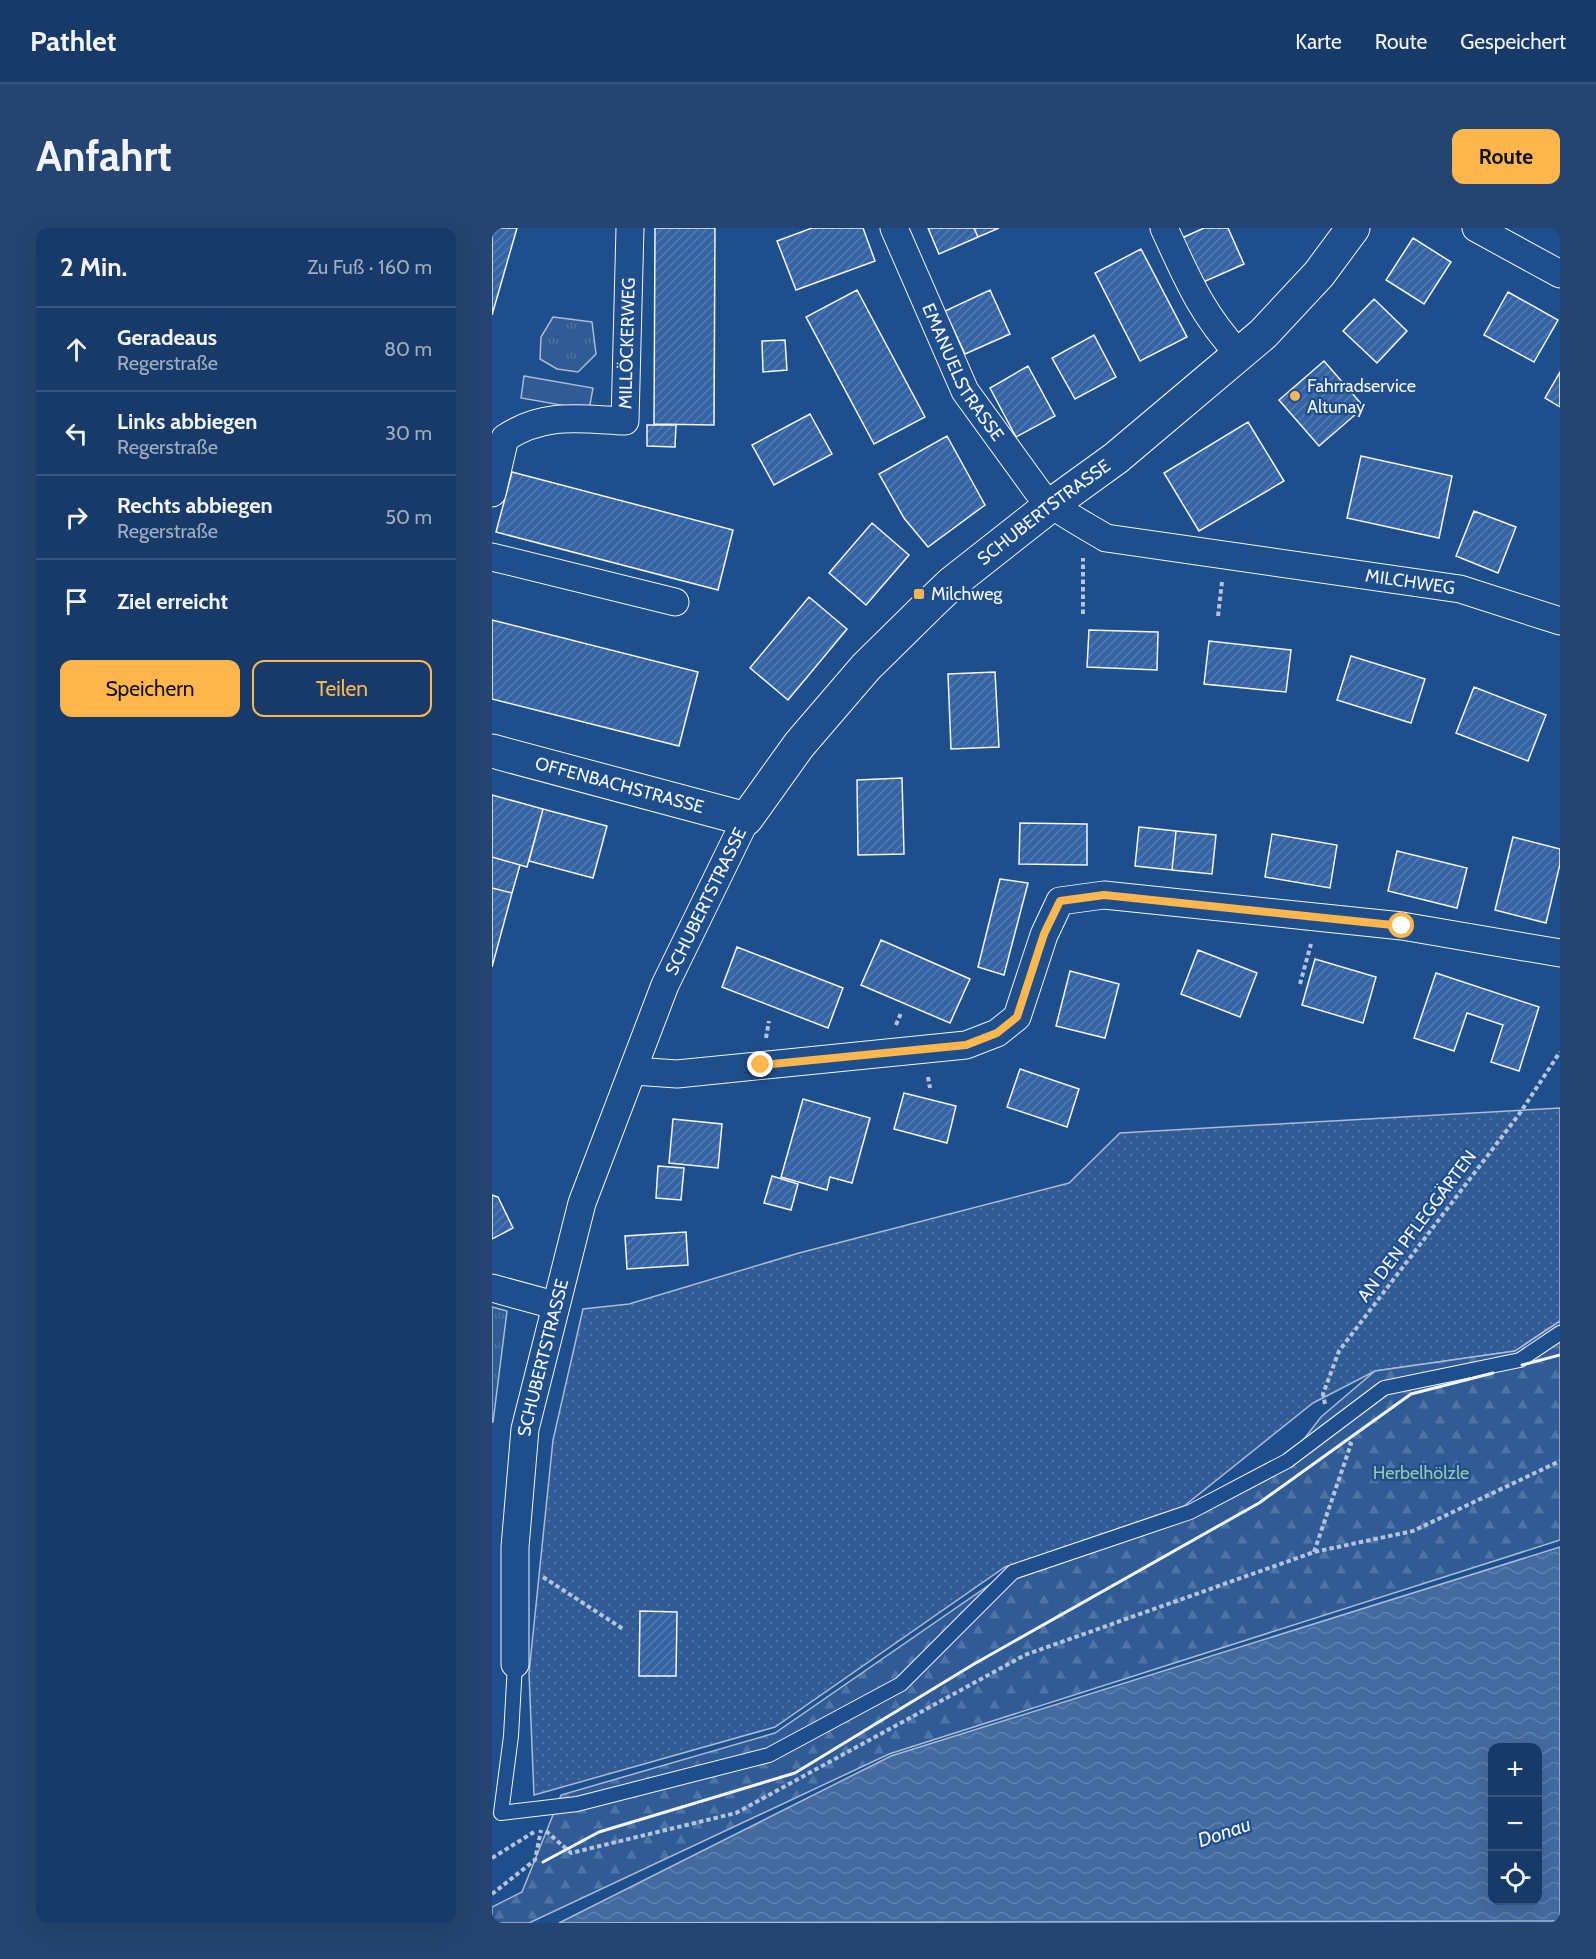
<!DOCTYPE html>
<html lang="de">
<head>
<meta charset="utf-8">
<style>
	body { margin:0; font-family:Cabin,sans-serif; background:#244571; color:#f1f3f6 }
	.controls { position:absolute; right:18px; bottom:18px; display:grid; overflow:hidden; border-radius:12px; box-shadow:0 6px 24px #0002 }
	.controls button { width:54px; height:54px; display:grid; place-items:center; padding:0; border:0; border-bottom:2px solid #36547d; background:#173a69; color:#f1f3f6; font:30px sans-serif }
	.stop { position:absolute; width:18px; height:18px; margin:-14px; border:4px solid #ffb74d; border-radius:50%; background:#fff }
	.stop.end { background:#ffb74d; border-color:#fff; box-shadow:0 2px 6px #0008 }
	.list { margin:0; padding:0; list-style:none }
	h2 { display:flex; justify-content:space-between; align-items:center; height:78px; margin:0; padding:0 24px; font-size:26px }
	h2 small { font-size:20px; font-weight:400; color:#9eadc0 }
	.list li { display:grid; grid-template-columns:39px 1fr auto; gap:18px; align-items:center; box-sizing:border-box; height:84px; padding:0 24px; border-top:2px solid #36547d }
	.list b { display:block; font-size:22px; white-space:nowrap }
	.list p { margin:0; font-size:20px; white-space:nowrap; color:#9eadc0 }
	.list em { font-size:20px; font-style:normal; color:#9eadc0 }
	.actions { display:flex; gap:12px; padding:18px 24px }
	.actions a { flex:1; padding:14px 0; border:2px solid #ffb74d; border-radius:12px; text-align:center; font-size:21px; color:#ffb74d }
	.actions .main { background:#ffb74d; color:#111 }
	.icon { flex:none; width:33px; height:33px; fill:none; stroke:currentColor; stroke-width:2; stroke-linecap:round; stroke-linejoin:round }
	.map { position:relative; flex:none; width:1068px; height:1695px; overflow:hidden; border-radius:12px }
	header { display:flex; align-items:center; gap:36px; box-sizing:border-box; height:84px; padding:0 30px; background:#173a69; border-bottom:2px solid #36547d }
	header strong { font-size:28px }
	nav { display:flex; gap:33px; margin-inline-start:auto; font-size:21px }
	.intro { display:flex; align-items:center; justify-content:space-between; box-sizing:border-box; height:144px; padding:0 36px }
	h1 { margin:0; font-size:42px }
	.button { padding:15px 27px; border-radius:12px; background:#ffb74d; color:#111; font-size:21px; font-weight:700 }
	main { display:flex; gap:36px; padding:0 36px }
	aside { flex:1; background:#173a69; border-radius:12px; box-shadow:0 6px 24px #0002 }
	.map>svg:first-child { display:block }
	.grass { fill:url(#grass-dots); stroke:#a8bbd7; stroke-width:1.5 }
	.forest { fill:url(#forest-firs); stroke:#a8bbd7; stroke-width:1.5 }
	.park { fill:url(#park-tufts); stroke:#a8bbd7; stroke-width:1.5 }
	.built { fill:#305b95; stroke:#a8bbd7; stroke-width:1.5 }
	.water { fill:url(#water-waves); stroke:#a8bbd7; stroke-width:1.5; fill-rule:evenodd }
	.building { fill:url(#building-hatch); stroke:#f2f6ff; stroke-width:1.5 }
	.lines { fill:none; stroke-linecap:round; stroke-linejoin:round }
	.service-casing { stroke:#f2f6ff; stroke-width:16 }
	.minor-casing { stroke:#f2f6ff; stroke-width:29 }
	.tertiary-casing { stroke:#f2f6ff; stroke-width:35 }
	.path { stroke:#b3c4dc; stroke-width:4; stroke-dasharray:4.5 3; stroke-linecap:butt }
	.service { stroke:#1f4e8c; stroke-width:14 }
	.minor { stroke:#1f4e8c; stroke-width:27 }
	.tertiary { stroke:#1f4e8c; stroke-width:33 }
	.wall { stroke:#f2f6ff; stroke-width:3 }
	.route { stroke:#ffb74d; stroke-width:8 }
	.poi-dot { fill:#ffb74d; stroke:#1f4e8c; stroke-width:2 }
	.labels { text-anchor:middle; stroke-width:4.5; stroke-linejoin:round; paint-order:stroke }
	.street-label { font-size:18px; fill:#f2f6ff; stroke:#1f4e8c }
	.poi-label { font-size:18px; fill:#f2f6ff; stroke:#1f4e8c; text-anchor:start }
	.park-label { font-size:18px; fill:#97c8a6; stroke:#1f4e8c }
	.water-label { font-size:20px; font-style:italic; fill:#f2f6ff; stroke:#1f4e8c }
</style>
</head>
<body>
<header>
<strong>Pathlet</strong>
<nav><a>Karte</a><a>Route</a><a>Gespeichert</a></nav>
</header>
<div class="intro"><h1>Anfahrt</h1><a class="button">Route</a></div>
<main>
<aside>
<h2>2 Min.<small>Zu Fuß · 160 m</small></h2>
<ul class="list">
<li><svg class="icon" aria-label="ahead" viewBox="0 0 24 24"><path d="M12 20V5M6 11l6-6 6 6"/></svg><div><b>Geradeaus</b><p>Regerstraße</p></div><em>80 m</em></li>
<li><svg class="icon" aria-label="left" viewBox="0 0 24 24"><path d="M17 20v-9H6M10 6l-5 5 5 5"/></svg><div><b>Links abbiegen</b><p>Regerstraße</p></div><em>30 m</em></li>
<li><svg class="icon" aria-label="right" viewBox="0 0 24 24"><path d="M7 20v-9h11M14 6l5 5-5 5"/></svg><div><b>Rechts abbiegen</b><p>Regerstraße</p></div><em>50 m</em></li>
<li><svg class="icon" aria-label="arrive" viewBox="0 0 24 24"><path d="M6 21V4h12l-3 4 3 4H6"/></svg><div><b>Ziel erreicht</b></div></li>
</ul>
<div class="actions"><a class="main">Speichern</a><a>Teilen</a></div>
</aside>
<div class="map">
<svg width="1068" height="1695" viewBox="0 0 1068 1695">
	<defs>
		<pattern id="grass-dots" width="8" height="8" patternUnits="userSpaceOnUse" patternTransform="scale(1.5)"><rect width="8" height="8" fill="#305b95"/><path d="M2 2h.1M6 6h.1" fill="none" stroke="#4e73a5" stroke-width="1.8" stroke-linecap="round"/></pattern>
		<pattern id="forest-firs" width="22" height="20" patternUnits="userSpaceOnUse" patternTransform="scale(1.5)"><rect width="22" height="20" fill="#305b95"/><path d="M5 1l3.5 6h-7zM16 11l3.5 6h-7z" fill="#4e73a5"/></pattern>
		<pattern id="park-tufts" width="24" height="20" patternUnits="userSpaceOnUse" patternTransform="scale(1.5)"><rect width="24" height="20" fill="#305b95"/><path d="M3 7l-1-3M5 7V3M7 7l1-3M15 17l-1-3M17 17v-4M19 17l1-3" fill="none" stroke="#4e73a5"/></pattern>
		<pattern id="water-waves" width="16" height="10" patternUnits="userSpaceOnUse" patternTransform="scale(1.5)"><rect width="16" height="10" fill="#446ba0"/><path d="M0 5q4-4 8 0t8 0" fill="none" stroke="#5f81ae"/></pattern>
		<pattern id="building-hatch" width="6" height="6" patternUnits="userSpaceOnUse" patternTransform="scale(1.5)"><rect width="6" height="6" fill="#3563a3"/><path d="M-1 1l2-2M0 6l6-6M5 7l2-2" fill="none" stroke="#537ab1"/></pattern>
	</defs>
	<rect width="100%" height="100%" fill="#1f4e8c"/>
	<path class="grass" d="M1068 880V1093L1023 1123 883 1143 821 1175 692 1278 513 1339 283 1499 42 1567 37 1445 61 1212 91 1081 137 1076 307 1025 577 955 628 905Z"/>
	<path class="forest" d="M1068 1093V1312L397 1526 37 1695H0V1679L30 1664 69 1567 283 1505 519 1342 697 1282 795 1233 829 1189 883 1143 1023 1123Z"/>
	<path class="park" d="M61 89 100 94 104 126 86 144 65 141 48 131 49 109Z
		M0 1079 15 1083 1 1194H0Z"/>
	<path class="built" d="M32 148 101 160 97 182 29 170Z"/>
	<path class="water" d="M1068 1319V1693L67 1695 399 1528ZM1000 1520H1046V1672H1000Z"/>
	<path class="building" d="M0 0H25L0 87Z
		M163 0H223L222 197 162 196Z
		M320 0H371L383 33 304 62 285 13Z
		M436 0H482L486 9 447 26Z
		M482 0H507L486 9Z
		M712 0H736L752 36 709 55 690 10Z
		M921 10 959 34 932 76 894 52Z
		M649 21 695 109 648 133 603 45Z
		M365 62 433 189 382 216 314 89Z
		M498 62 518 106 473 126 453 83Z
		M1016 64 1066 92 1042 134 992 107Z
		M882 71 915 103 885 135 851 103Z
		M602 107 624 149 583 171 560 130Z
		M293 112 295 142 271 144 270 113Z
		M832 133 872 179 827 218 787 172Z
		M536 138 563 188 524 209 498 160Z
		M1068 144V179L1053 170Z
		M318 186 340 226 282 257 260 217Z
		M756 194 792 253 707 303 672 245Z
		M155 197H184L183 219 155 218Z
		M455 208 493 277 436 319 412 290 387 246Z
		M869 228 960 248 947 310 855 290Z
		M20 244 241 302 226 362 4 304Z
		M982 283 1024 299 1006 345 964 328Z
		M380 295 417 327 374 377 337 345Z
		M317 369 355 401 296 472 258 440Z
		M0 392 206 444 187 518 0 471Z
		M597 402 666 404 665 442 595 439Z
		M717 413 799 422 794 464 712 456Z
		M859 428 933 451 919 495 845 472Z
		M503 444 507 519 459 521 456 446Z
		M982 459 1054 487 1036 533 964 505Z
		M410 550 412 626 366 627 365 552Z
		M0 567 51 581 35 639 0 629Z
		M51 581 115 598 101 650 37 633Z
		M528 595 595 596V637L527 636Z
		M647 599 684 603 680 642 643 638Z
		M684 603 724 607 720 646 680 642Z
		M780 606 845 617 838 660 773 649Z
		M1021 609 1068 621V636L1054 695 1003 682Z
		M905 623 975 640 965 680 896 663Z
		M0 629 28 637 20 665 0 660Z
		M508 651 536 655 512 747 486 739Z
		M0 660 20 665 0 739Z
		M389 712 478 751 458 795 369 757Z
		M245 719 351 760 336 800 230 759Z
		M706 722 765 745 748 789 689 766Z
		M823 731 884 749 871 795 810 777Z
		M578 743 627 756 613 810 564 798Z
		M944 745 1047 779 1027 843 999 834 1011 797 975 785 962 823 922 810Z
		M528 841 587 861 575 899 515 879Z
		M412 865 464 878 455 915 402 901Z
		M311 871 378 890 360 955 338 949 335 962 289 949Z
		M181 891 230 896 226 940 177 935Z
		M166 938 192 940 189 972 164 970Z
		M280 948 306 956 299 982 272 975Z
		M0 967 6 969 21 1000 0 1011Z
		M194 1004 196 1037 135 1041 133 1008Z
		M148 1383 185 1384 184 1448H147Z"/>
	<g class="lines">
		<defs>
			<path id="service" d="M9 1585 85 1576 277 1527 409 1456 521 1344 698 1284 795 1233 892 1160 1028 1132 1068 1105
				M9 1585 19 1508 23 1436"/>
			<g id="minor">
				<path id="s1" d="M402 0 473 163 547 265C566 284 591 296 614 310L968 361 1068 393"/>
				<path d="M672 0C695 50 709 85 747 126"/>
				<path d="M984 0 1068 46"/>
				<path id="s2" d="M0 265 13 210C52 184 88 191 133 193L138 0"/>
				<path d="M0 329 183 374"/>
				<path d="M142 843 185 846 474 817 505 805 525 789 552 707 568 673 612 667 910 698 1068 725"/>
				<path d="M0 1060 62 1077"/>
				<path id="s3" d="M23 1436V1319L33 1201 90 975 173 757 254 591"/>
			</g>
			<g id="tertiary">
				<path id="s4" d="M0 523 254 591 307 517 374 439 439 375 460 355 559 277 624 230 771 106 827 46 861 0"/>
			</g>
		</defs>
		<use href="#service" class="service-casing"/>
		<use href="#minor" class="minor-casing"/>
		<use href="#tertiary" class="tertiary-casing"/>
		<path class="path" d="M591 386V330
			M726 388 730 354
			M808 756 819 716
			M404 797 409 785
			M274 810 277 793
			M436 849 438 860
			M833 1176 831 1166 847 1123 1028 885 1068 824
			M822 1324 859 1216 856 1214
			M51 1349 131 1401
			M54 1603 79 1625 244 1585 533 1427 822 1324 921 1303 1068 1233
			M0 1630 42 1604
			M0 1666 43 1632 49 1602"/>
		<use href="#service" class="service"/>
		<use href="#minor" class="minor"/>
		<use href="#tertiary" class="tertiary"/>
		<path class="wall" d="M1030 1137 1068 1127
			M51 1634 107 1604 303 1545 482 1436 767 1275 919 1166 1001 1145"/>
	</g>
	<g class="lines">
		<path class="route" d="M269 837 474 817 505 805 525 789 552 706 568 673 612 667 910 698"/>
	</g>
	<g class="poi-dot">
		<circle cx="803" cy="168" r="6"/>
		<rect x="421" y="360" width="12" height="12" rx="3"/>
	</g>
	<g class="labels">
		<g class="street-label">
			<text dy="6" stroke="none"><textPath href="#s2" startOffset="258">MILLÖCKERWEG</textPath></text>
			<text dy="6" stroke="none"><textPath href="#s1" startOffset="160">EMANUELSTRASSE</textPath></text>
			<text dy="6" stroke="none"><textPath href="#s4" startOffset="693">SCHUBERTSTRASSE</textPath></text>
			<text dy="6" stroke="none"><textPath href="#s1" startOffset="692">MILCHWEG</textPath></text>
			<text dy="6" stroke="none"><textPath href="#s4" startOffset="132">OFFENBACHSTRASSE</textPath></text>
			<text dy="6" stroke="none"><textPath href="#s3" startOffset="795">SCHUBERTSTRASSE</textPath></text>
			<text transform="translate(925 998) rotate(-53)" y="6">AN DEN PFLEGGÄRTEN</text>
			<text dy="6" stroke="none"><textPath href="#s3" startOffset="309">SCHUBERTSTRASSE</textPath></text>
		</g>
		<g class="poi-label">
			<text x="815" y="164">Fahrradservice<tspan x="815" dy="21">Altunay</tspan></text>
			<text x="439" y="372">Milchweg</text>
		</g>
		<g class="park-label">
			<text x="929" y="1251">Herbelhölzle</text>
		</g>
		<g class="water-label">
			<text transform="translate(732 1604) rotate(-19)" y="7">Donau</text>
		</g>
	</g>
</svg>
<div class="controls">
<button>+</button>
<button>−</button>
<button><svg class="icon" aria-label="locate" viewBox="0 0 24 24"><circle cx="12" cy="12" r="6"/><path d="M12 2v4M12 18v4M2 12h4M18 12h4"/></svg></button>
</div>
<div class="stop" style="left:910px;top:698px"></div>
<div class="stop end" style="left:269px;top:837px"></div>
</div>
</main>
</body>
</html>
